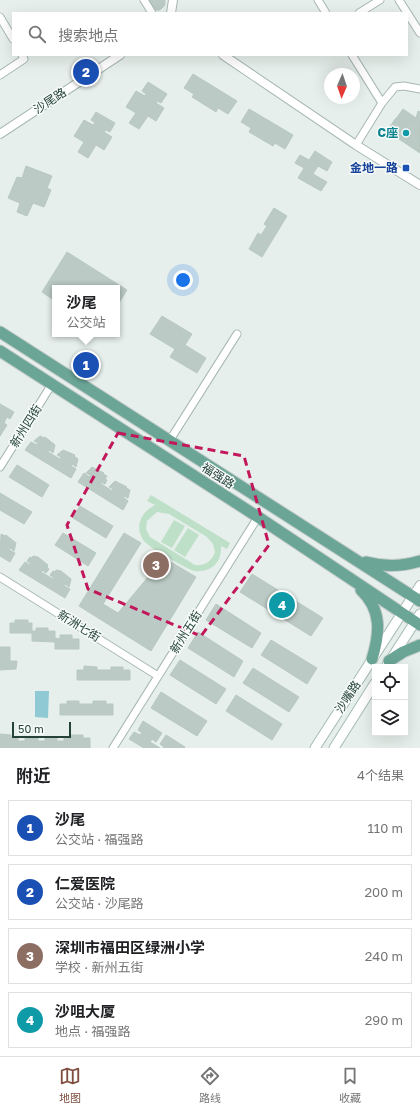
<!DOCTYPE html>
<html lang="zh">
<head>
<meta charset="utf-8">
<style>
	body { margin:0; font-family:"Golos Text","Noto Sans SC",sans-serif; background:#f2f2f2; color:#202124 }
	.controls { position:absolute; right:12px; bottom:12px; display:grid; overflow:hidden; border-radius:0px; box-shadow:0 4px 16px #0002 }
	.controls button { width:36px; height:36px; display:grid; place-items:center; padding:0; border:0; border-bottom:1px solid #e0e0e0; background:#fff; color:#202124; font:20px sans-serif }
	.compass { position:absolute; left:324px; top:68px; width:36px; height:36px; border-radius:50%; background:#fff; box-shadow:0 4px 16px #0002; rotate:182deg }
	.scale { position:absolute; left:12px; bottom:10px; width:59px; box-sizing:border-box; padding-left:4px; border:2px solid #24423a; border-top:0; font-size:11px; line-height:14px; white-space:nowrap; color:#24423a; -webkit-text-stroke:3px #f7fbf9; paint-order:stroke }
	.you { position:absolute; left:183px; top:280px; width:14px; height:14px; margin:-10px; border:3px solid #fff; border-radius:50%; background:#1a73e8; box-shadow:0 0 0 6px #1a73e833 }
	.badge { display:grid; place-items:center; width:26px; height:26px; border-radius:50%; background:#7f4e3f; color:#fff; font-size:13px; font-weight:700 }
	.pin { position:absolute; translate:-50% -50%; border:2px solid #fff; box-shadow:0 1px 4px #0006 }
	.popup { position:absolute; left:52px; top:285px; width:68px; height:52px; box-sizing:border-box; display:grid; place-content:center; border-radius:0px; background:#fff; filter:drop-shadow(0 1px 3px #0005); font-size:13px; white-space:nowrap; color:#757577 }
	.popup b { font-size:15px; color:#202124 }
	.popup::after { content:''; position:absolute; left:50%; top:100%; margin-left:-8px; border:8px solid transparent; border-top-color:#fff }
	.list { margin:0; padding:0; list-style:none }
	h2 { display:flex; justify-content:space-between; align-items:center; height:52px; margin:0; padding:0 16px; font-size:17px }
	h2 small { font-size:13px; font-weight:400; color:#757577 }
	.list li { display:grid; grid-template-columns:26px 1fr auto; gap:12px; align-items:center; box-sizing:border-box; height:56px; margin:0 8px 8px; padding:0 8px; border:1px solid #e0e0e0; border-radius:0px }
	.list b { display:block; font-size:15px; white-space:nowrap }
	.list p { margin:0; font-size:13px; white-space:nowrap; color:#757577 }
	.list em { font-size:13px; font-style:normal; color:#757577 }
	.icon { flex:none; width:22px; height:22px; fill:none; stroke:currentColor; stroke-width:2; stroke-linecap:round; stroke-linejoin:round }
	.map { position:relative; flex:none; width:420px; height:748px; overflow:hidden }
	.search { position:absolute; background:#fff; box-shadow:0 4px 16px #0002; left:12px; right:12px; top:12px; height:44px; display:flex; align-items:center; gap:10px; box-sizing:border-box; padding:0 14px; border-radius:0px; color:#757577; font-size:15px }
	.sheet { height:308px; background:#fff }
	nav { display:flex; justify-content:space-around; align-items:center; box-sizing:border-box; height:56px; border-top:1px solid #e0e0e0; background:#fff; font-size:11px; color:#757577 }
	nav a { display:grid; justify-items:center; gap:2px }
	nav .on { color:#7f4e3f }
	.map>svg:first-child { display:block }
	.green { fill:#bfe0c8; fill-rule:evenodd }
	.water { fill:#8ec9d4 }
	.building { fill:#bbcac4; stroke:#b8c9c2 }
	.lines { fill:none; stroke-linecap:round; stroke-linejoin:round }
	.minor-casing { stroke:#a8b8b2; stroke-width:9 }
	.tertiary-casing { stroke:#a8b8b2; stroke-width:10 }
	.secondary-casing { stroke:#a4bbb3; stroke-width:11 }
	.primary-casing { stroke:#c2cac8; stroke-width:13 }
	.minor { stroke:#fff; stroke-width:7 }
	.tertiary { stroke:#fff; stroke-width:8 }
	.secondary { stroke:#fff; stroke-width:9 }
	.primary { stroke:#6aa596; stroke-width:11 }
	.marked { fill:none; stroke:#c2185b; stroke-width:3; stroke-dasharray:8 5; stroke-linejoin:round }
	.culture-dot { fill:#0f9aa8; stroke:#f7fbf9; stroke-width:1.5 }
	.transit-dot { fill:#1a4fb4; stroke:#f7fbf9; stroke-width:1.5 }
	.labels { text-anchor:middle; stroke-width:3; stroke-linejoin:round; paint-order:stroke }
	.street-label { font-size:12px; fill:#24423a; stroke:#f7fbf9 }
	.culture-label { font-size:12px; font-weight:bold; fill:#0d838f; stroke:#f7fbf9; text-anchor:end }
	.transit-label { font-size:12px; font-weight:bold; fill:#164399; stroke:#f7fbf9; text-anchor:end }
</style>
</head>
<body>
<div class="map">
<svg width="420" height="748" viewBox="0 0 420 748">
	<rect width="100%" height="100%" fill="#e6efeb"/>
	<path class="green" d="M151 495 230 543 227 549 221 546C222 563 211 573 194 571 182 566 153 550 145 542 133 528 141 512 155 505L147 501ZM157 512 169 514 207 537 213 544 215 552C212 561 205 566 195 565L150 537 146 529 147 521Z
		M174 520 185 526 172 548 161 542Z
		M188 528 199 535 185 557 174 550Z"/>
	<path class="water" d="M35 691H49L48 718 35 717Z"/>
	<path class="building" d="M149 0H165V5L160 10H156Z
		M193 74 237 101 228 114 218 108 216 112 192 97 194 94 184 88Z
		M148 82 167 94 161 103 157 101 156 103 164 108 156 121 148 116 139 129 129 123 136 113 126 107 136 91 145 96 146 94 142 91Z
		M249 109 293 135 285 149 275 143 273 146 249 132 251 128 241 122Z
		M403 109 416 118 418 111 420 112V153L387 131Z
		M96 112 115 123 110 132 106 130 104 132 112 137 104 150 96 145 88 158 78 152 84 142 74 136 84 120 93 125 95 123 91 120Z
		M396 118 406 125 411 119 420 125 419 152 406 143 408 140 402 136 400 139 387 131Z
		M315 151 332 162 327 171 318 166 313 174 327 182 321 191 298 178 304 168 295 163 300 155 309 160Z
		M26 166 52 176 47 188 51 190 44 207 33 203 27 216 17 212 20 203 8 198 17 177 22 178Z
		M274 208 287 216 262 257 249 249 258 233 261 235 267 226 264 224Z
		M67 252 127 290 117 306V288H55V301L42 292Z
		M162 316 192 334 185 345 206 358 197 373 170 357 175 349 150 334Z
		M0 404 14 412 10 419 7 417 4 423 7 425 0 436Z
		M40 436 44 438 45 437 55 445 53 453 49 450 48 452 60 459 61 457 57 455 63 450 75 455 74 456 78 459 76 467 72 464 71 466 76 469 71 478 25 450 31 442 37 445 38 443 34 441Z
		M17 465 49 485 42 497 9 477Z
		M92 467 104 473 103 474 107 476 105 479 107 480 105 484 101 482 100 483 112 491 113 489 109 487 115 481 127 487 126 488 130 490 128 498 124 496 123 497 128 501 123 510 78 482 84 473 89 477 90 475 86 473Z
		M0 493 32 512 24 524 0 510Z
		M80 506 113 526 106 538 73 518Z
		M63 533 96 553 88 566 55 545Z
		M124 533 141 543 103 604 118 613 164 558 196 577 151 651 79 606Z
		M1 534 5 536 6 535 16 543 14 551 10 548 9 550 15 553 10 562 0 556Z
		M33 556 38 557 48 565 47 567 49 569 46 573 42 570 41 572 53 579 54 578 50 575 53 571 55 572 56 570 61 571 71 579 69 587 65 584 64 586 70 589 65 598 19 570 25 562 30 565 31 564 27 561 30 557 32 558Z
		M252 574 323 618 311 636 240 592Z
		M216 604 261 633 252 648 206 620Z
		M15 620H28V623H32V631H36V628H48V631H55V638L60 639V635H72V639H79V649H55V642L32 641V633H10V623H15Z
		M198 632 243 661 234 677 188 648Z
		M271 640 317 668 307 684 261 655Z
		M0 647H10V661H17L16 669 0 670Z
		M180 660 226 689 216 704 170 675Z
		M84 666 97 667V670H111V667H123V670H130V680H77V670H84Z
		M253 668 299 697 289 712 243 683Z
		M161 692 207 721 197 736 151 708Z
		M236 695 282 724 272 740 226 711Z
		M67 701H79V704H93V701H106V704H113V715H60V704H67Z
		M143 721 162 733 156 742 152 739 150 742 160 748H144L129 739 134 732 140 735 142 733 138 730Z
		M0 734 11 735V737L18 738V741H25V738H38V741H45V738H57V741H64V738H71V735H83V738H90V748H0Z
		M166 735 185 747 184 748H163L164 747 160 744Z"/>
	<g class="lines">
		<defs>
			<path id="minor" d="M144 0 152 13
				M318 0 326 13
				M399 0 420 33
				M359 13 380 0
				M0 17 13 39
				M352 55 382 103 356 145
				M0 75 24 59 22 55
				M382 103 395 87 404 86 420 89
				M170 440 237 334
				M0 467 52 384
				M0 577 158 676
				M113 748 258 517"/>
			<path id="tertiary" d="M171 13 173 0
				M223 55 356 145 420 185
				M0 134 120 55
				M413 596 420 585"/>
			<path id="secondary" d="M386 667 420 614
				M315 748 413 596
				M334 748 375 683"/>
			<path id="primary" d="M0 332 420 601
				M0 351 258 517 420 625
				M366 562C385 567 401 567 420 561
				M361 590C382 610 380 633 372 659
				M389 661 403 652 420 645"/>
		</defs>
		<use href="#minor" class="minor-casing"/>
		<use href="#tertiary" class="tertiary-casing"/>
		<use href="#secondary" class="secondary-casing"/>
		<use href="#primary" class="primary-casing"/>
		<use href="#minor" class="minor"/>
		<use href="#tertiary" class="tertiary"/>
		<use href="#secondary" class="secondary"/>
		<use href="#primary" class="primary"/>
	</g>
	<path class="marked" d="M118 433 244 456 269 545 201 636 88 589 67 525Z"/>
	<circle class="culture-dot" cx="406" cy="133" r="4"/>
	<rect class="transit-dot" x="402" y="164" width="8" height="8" rx="2"/>
	<g class="labels">
		<g class="street-label">
			<text transform="translate(50 101) rotate(-33)" y="4">沙尾路</text>
			<text transform="translate(26 426) rotate(-58)" y="4">新州四街</text>
			<text transform="translate(218 476) rotate(33)" y="4">福强路</text>
			<text transform="translate(79 626) rotate(32)" y="4">新洲七街</text>
			<text transform="translate(186 632) rotate(-58)" y="4">新州五街</text>
			<text transform="translate(348 697) rotate(-57)" y="4">沙嘴路</text>
		</g>
		<g class="culture-label">
			<text x="398" y="137">C座</text>
		</g>
		<g class="transit-label">
			<text x="398" y="172">金地一路</text>
		</g>
	</g>
</svg>
<div class="controls">
<button><svg class="icon" aria-label="locate" viewBox="0 0 24 24"><circle cx="12" cy="12" r="6"/><path d="M12 2v4M12 18v4M2 12h4M18 12h4"/></svg></button>
<button><svg class="icon" aria-label="layers" viewBox="0 0 24 24"><path d="M12 4l9 5-9 5-9-5zM3 14l9 5 9-5"/></svg></button>
</div>
<svg class="compass" viewBox="-18 -18 36 36"><path d="M0-13l5 13h-10z" fill="#e53935"/><path d="M0 13l5-13h-10z" fill="#757577"/></svg>
<div class="scale">50 m</div>
<div class="you"></div>
<div class="pin badge" style="left:86px;top:365px;background:#1a4fb4">1</div>
<div class="popup"><b>沙尾</b>公交站</div>
<div class="pin badge" style="left:86px;top:72px;background:#1a4fb4">2</div>
<div class="pin badge" style="left:156px;top:565px;background:#8d6e63">3</div>
<div class="pin badge" style="left:282px;top:605px;background:#0f9aa8">4</div>
<div class="search"><svg class="icon" aria-label="search" viewBox="0 0 24 24"><circle cx="10" cy="10" r="6"/><path d="M15 15l6 6"/></svg>搜索地点</div>
</div>
<section class="sheet">
<h2>附近<small>4个结果</small></h2>
<ul class="list">
<li><span class="badge" style="background:#1a4fb4">1</span><div><b>沙尾</b><p>公交站 · 福强路</p></div><em>110 m</em></li>
<li><span class="badge" style="background:#1a4fb4">2</span><div><b>仁爱医院</b><p>公交站 · 沙尾路</p></div><em>200 m</em></li>
<li><span class="badge" style="background:#8d6e63">3</span><div><b>深圳市福田区绿洲小学</b><p>学校 · 新州五街</p></div><em>240 m</em></li>
<li><span class="badge" style="background:#0f9aa8">4</span><div><b>沙咀大厦</b><p>地点 · 福强路</p></div><em>290 m</em></li>
</ul>
</section>
<nav>
<a class="on"><svg class="icon" aria-label="map" viewBox="0 0 24 24"><path d="M3 6l6-2 6 2 6-2v14l-6 2-6-2-6 2zM9 4v14M15 6v14"/></svg>地图</a>
<a><svg class="icon" aria-label="directions" viewBox="0 0 24 24"><path d="M12 3l9 9-9 9-9-9zM9 14v-3h6M13 9l2 2-2 2"/></svg>路线</a>
<a><svg class="icon" aria-label="saved" viewBox="0 0 24 24"><path d="M7 4h10v16l-5-4-5 4z"/></svg>收藏</a>
</nav>
</body>
</html>
